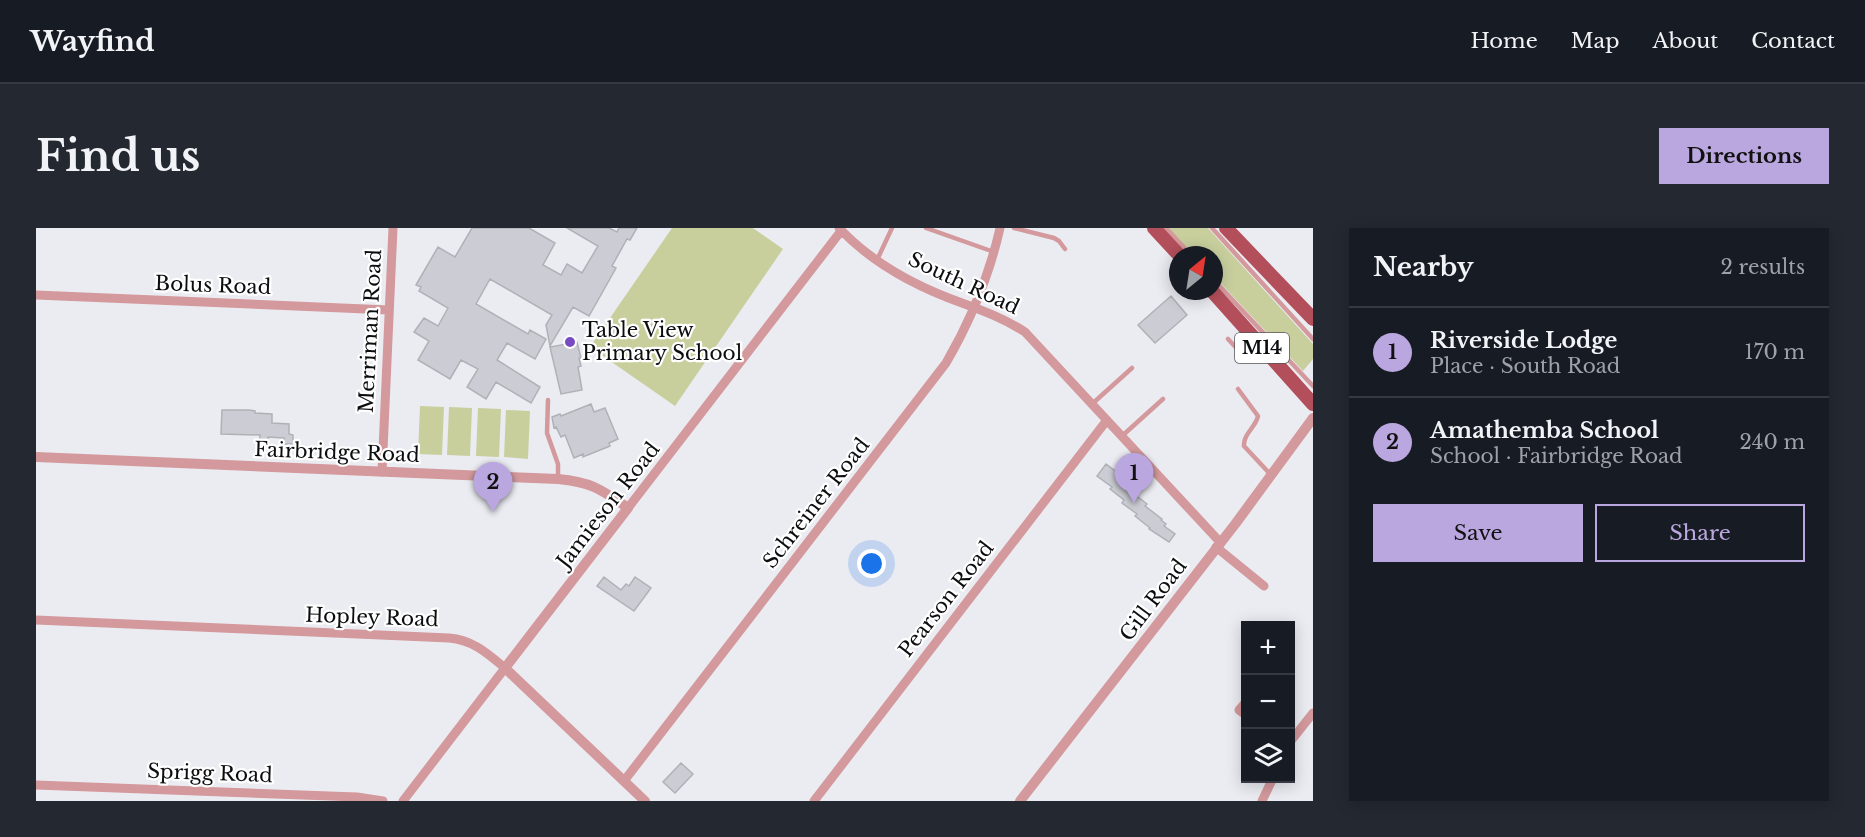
<!DOCTYPE html>
<html lang="en">
<head>
<meta charset="utf-8">
<style>
	body { margin:0; font-family:"Libre Baskerville",serif; background:#242831; color:#f1f3f6 }
	.controls { position:absolute; right:18px; bottom:18px; display:grid; overflow:hidden; border-radius:0px; box-shadow:0 3px 15px #0003 }
	.controls button { width:54px; height:54px; display:grid; place-items:center; padding:0; border:0; border-bottom:2px solid #363941; background:#171b24; color:#f1f3f6; font:30px sans-serif }
	.compass { position:absolute; left:1133px; top:18px; width:54px; height:54px; border-radius:50%; background:#171b24; box-shadow:0 3px 15px #0003; rotate:30deg }
	.you { position:absolute; left:836px; top:336px; width:21px; height:21px; margin:-15px; border:4px solid #fff; border-radius:50%; background:#1a73e8; box-shadow:0 0 0 9px #1a73e833 }
	.badge { display:grid; place-items:center; width:39px; height:39px; border-radius:50%; background:#bba7df; color:#111; font-size:20px; font-weight:700 }
	.pin { position:absolute; translate:-50% -50px; filter:drop-shadow(0 2px 3px #0008) }
	.pin::after { content:''; position:absolute; top:32px; width:21px; height:18px; background:inherit; clip-path:polygon(0 0,100% 0,50% 100%) }
	.list { margin:0; padding:0; list-style:none }
	h2 { display:flex; justify-content:space-between; align-items:center; height:78px; margin:0; padding:0 24px; font-size:26px }
	h2 small { font-size:20px; font-weight:400; color:#9ea1a6 }
	.list li { display:grid; grid-template-columns:39px 1fr auto; gap:18px; align-items:center; box-sizing:border-box; height:90px; padding:0 24px; border-top:2px solid #363941 }
	.list b { display:block; font-size:22px; white-space:nowrap }
	.list p { margin:0; font-size:20px; white-space:nowrap; color:#9ea1a6 }
	.list em { font-size:20px; font-style:normal; color:#9ea1a6 }
	.actions { display:flex; gap:12px; padding:18px 24px }
	.actions a { flex:1; padding:14px 0; border:2px solid #bba7df; border-radius:0px; text-align:center; font-size:21px; color:#bba7df }
	.actions .main { background:#bba7df; color:#111 }
	.icon { flex:none; width:33px; height:33px; fill:none; stroke:currentColor; stroke-width:2; stroke-linecap:round; stroke-linejoin:round }
	.map { position:relative; flex:none; width:1277px; height:573px; overflow:hidden; border-radius:0px }
	header { display:flex; align-items:center; gap:36px; box-sizing:border-box; height:84px; padding:0 30px; background:#171b24; border-bottom:2px solid #363941 }
	header strong { font-size:28px }
	nav { display:flex; gap:33px; margin-inline-start:auto; font-size:21px }
	.intro { display:flex; align-items:center; justify-content:space-between; box-sizing:border-box; height:144px; padding:0 36px }
	h1 { margin:0; font-size:42px }
	.button { padding:15px 27px; border-radius:0px; background:#bba7df; color:#111; font-size:21px; font-weight:700 }
	main { display:flex; gap:36px; padding:0 36px }
	aside { flex:1; background:#171b24; border-radius:0px; box-shadow:0 3px 15px #0003 }
	.map>svg:first-child { display:block }
	.green { fill:#c8cf9d }
	.building { fill:#cccdd4; stroke:#b0b1b7; stroke-width:1.5 }
	.lines { fill:none; stroke-linecap:round; stroke-linejoin:round }
	.service { stroke:#d3999c; stroke-width:4.5 }
	.minor { stroke:#d3999c; stroke-width:9 }
	.tertiary { stroke:#d3999c; stroke-width:10 }
	.primary { stroke:#b34f5a; stroke-width:14 }
	.poi-dot { fill:#794bc3; stroke:#fff; stroke-width:2 }
	.labels { text-anchor:middle; stroke-width:4.5; stroke-linejoin:round; paint-order:stroke }
	.shield { fill:#fff; stroke:#555657; stroke-width:1.5 }
	.shield-label { font-size:18px; font-weight:bold; fill:#0c0d0f }
	.street-label { font-size:20px; fill:#0c0d0f; stroke:#fff }
	.poi-label { font-size:20px; fill:#0c0d0f; stroke:#fff; text-anchor:start }
</style>
</head>
<body>
<header>
<strong>Wayfind</strong>
<nav><a>Home</a><a>Map</a><a>About</a><a>Contact</a></nav>
</header>
<div class="intro"><h1>Find us</h1><a class="button">Directions</a></div>
<main>
<div class="map">
<svg width="1277" height="573" viewBox="0 0 1277 573">
	<rect width="100%" height="100%" fill="#ebecf2"/>
	<path class="green" d="M636 0H717L747 21 639 178 554 119Z
		M1132 0H1172L1277 116V131L1267 143 1178 48V27H1158Z
		M384 178 408 179 406 227 382 226Z
		M413 179 436 180 434 228 411 227Z
		M442 180 465 181 463 229 440 228Z
		M470 182 494 183 492 231 468 229Z"/>
	<path class="building" d="M436 0H493L519 15 507 37 525 47 531 36 546 45 562 18 531 0H573L581 4 583 0H601L594 12 591 11 576 38 580 40 553 88 537 79 514 118 510 97 516 87 454 51 440 76 492 106 494 102 510 111 499 131 471 115 461 132 504 159 495 175 460 154 450 171 431 159 442 141 425 132 414 151 382 132 393 113 378 104 388 90 402 98 412 80 383 63 385 59 380 57 402 19 419 29Z
		M1135 68 1151 87 1119 115 1102 97Z
		M541 114 545 130H543L545 138 542 139 546 162 525 166 514 119Z
		M555 176 558 184 569 180 582 211 573 215 574 218 547 229V226L538 230 529 207 525 209 520 199 518 200 516 189 524 186 525 188Z
		M186 182H213L219 183V185L236 186V195L253 196V206L257 207V216H248V210L232 209V218H223L224 207 185 206Z
		M1070 236 1086 248 1084 251 1100 264 1098 266 1111 276 1109 278 1126 291 1125 292 1130 296 1128 298 1139 306 1133 314 1113 301 1114 300 1099 288 1101 286 1086 275 1088 272 1074 261 1076 259 1061 248Z
		M568 349 585 362 590 356 593 358 599 349 615 360 598 383 561 358Z
		M645 535 657 546 639 565 627 554Z"/>
	<g class="lines">
		<path class="service" d="M890 0 958 24
			M978 0 1018 10 1023 13 1029 21
			M1130 0 1155 27
			M1176 0 1277 111
			M841 32 856 0
			M1178 52 1277 158
			M1192 111 1205 125H1210L1222 116
			M1202 161 1222 188C1220 199 1207 206 1208 218L1235 247
			M512 172 511 205 522 236V251
			M1056 176 1096 140
			M1086 208 1127 171"/>
		<path class="minor" d="M803 0C836 35 881 59 926 75 948 83 969 91 989 104L1184 314
			M0 67 353 82
			M346 244 357 0
			M592 280 805 3
			M1180 319 1228 358
			M0 392 413 410C437 412 451 425 469 440L367 573
			M1210 474 1203 482 1210 487
			M1254 514 1277 485
			M588 553 910 135C935 92 953 49 964 0
			M0 557 321 569 347 573
			M778 573 1071 192
			M1226 573 1237 550"/>
		<path class="tertiary" d="M0 229 522 251C556 254 566 262 592 280L469 440 609 573
			M984 573 1200 295 1277 190"/>
		<path class="primary" d="M1118 0 1143 27
			M1190 0 1277 91
			M1176 63 1277 176"/>
	</g>
	<circle class="poi-dot" cx="534" cy="114" r="6"/>
	<g class="labels">
		<rect class="shield" x="1199" y="105" width="54" height="30" rx="4.5"/>
		<g class="shield-label">
			<text x="1226" y="126">M14</text>
		</g>
		<g class="street-label">
			<text transform="translate(928 55) rotate(25)" y="7">South Road</text>
			<text transform="translate(177 57) rotate(2)" y="7">Bolus Road</text>
			<text transform="translate(334 103) rotate(-87)" y="7">Merriman Road</text>
			<text transform="translate(301 224) rotate(2)" y="7">Fairbridge Road</text>
			<text transform="translate(780 275) rotate(-52)" y="7">Schreiner Road</text>
			<text transform="translate(572 277) rotate(-52)" y="7">Jamieson Road</text>
			<text transform="translate(910 371) rotate(-52)" y="7">Pearson Road</text>
			<text transform="translate(1117 372) rotate(-53)" y="7">Gill Road</text>
			<text transform="translate(336 389) rotate(2)" y="7">Hopley Road</text>
			<text transform="translate(174 545) rotate(2)" y="7">Sprigg Road</text>
		</g>
		<g class="poi-label">
			<text x="546" y="109">Table View<tspan x="546" dy="23">Primary School</tspan></text>
		</g>
	</g>
</svg>
<div class="controls">
<button>+</button>
<button>−</button>
<button><svg class="icon" aria-label="layers" viewBox="0 0 24 24"><path d="M12 4l9 5-9 5-9-5zM3 14l9 5 9-5"/></svg></button>
</div>
<svg class="compass" viewBox="-18 -18 36 36"><path d="M0-13l5 13h-10z" fill="#e53935"/><path d="M0 13l5-13h-10z" fill="#9ea1a6"/></svg>
<div class="you"></div>
<div class="pin badge" style="left:1098px;top:275px">1</div>
<div class="pin badge" style="left:457px;top:284px">2</div>
</div>
<aside>
<h2>Nearby<small>2 results</small></h2>
<ul class="list">
<li><span class="badge">1</span><div><b>Riverside Lodge</b><p>Place · South Road</p></div><em>170 m</em></li>
<li><span class="badge">2</span><div><b>Amathemba School</b><p>School · Fairbridge Road</p></div><em>240 m</em></li>
</ul>
<div class="actions"><a class="main">Save</a><a>Share</a></div>
</aside>
</main>
</body>
</html>
